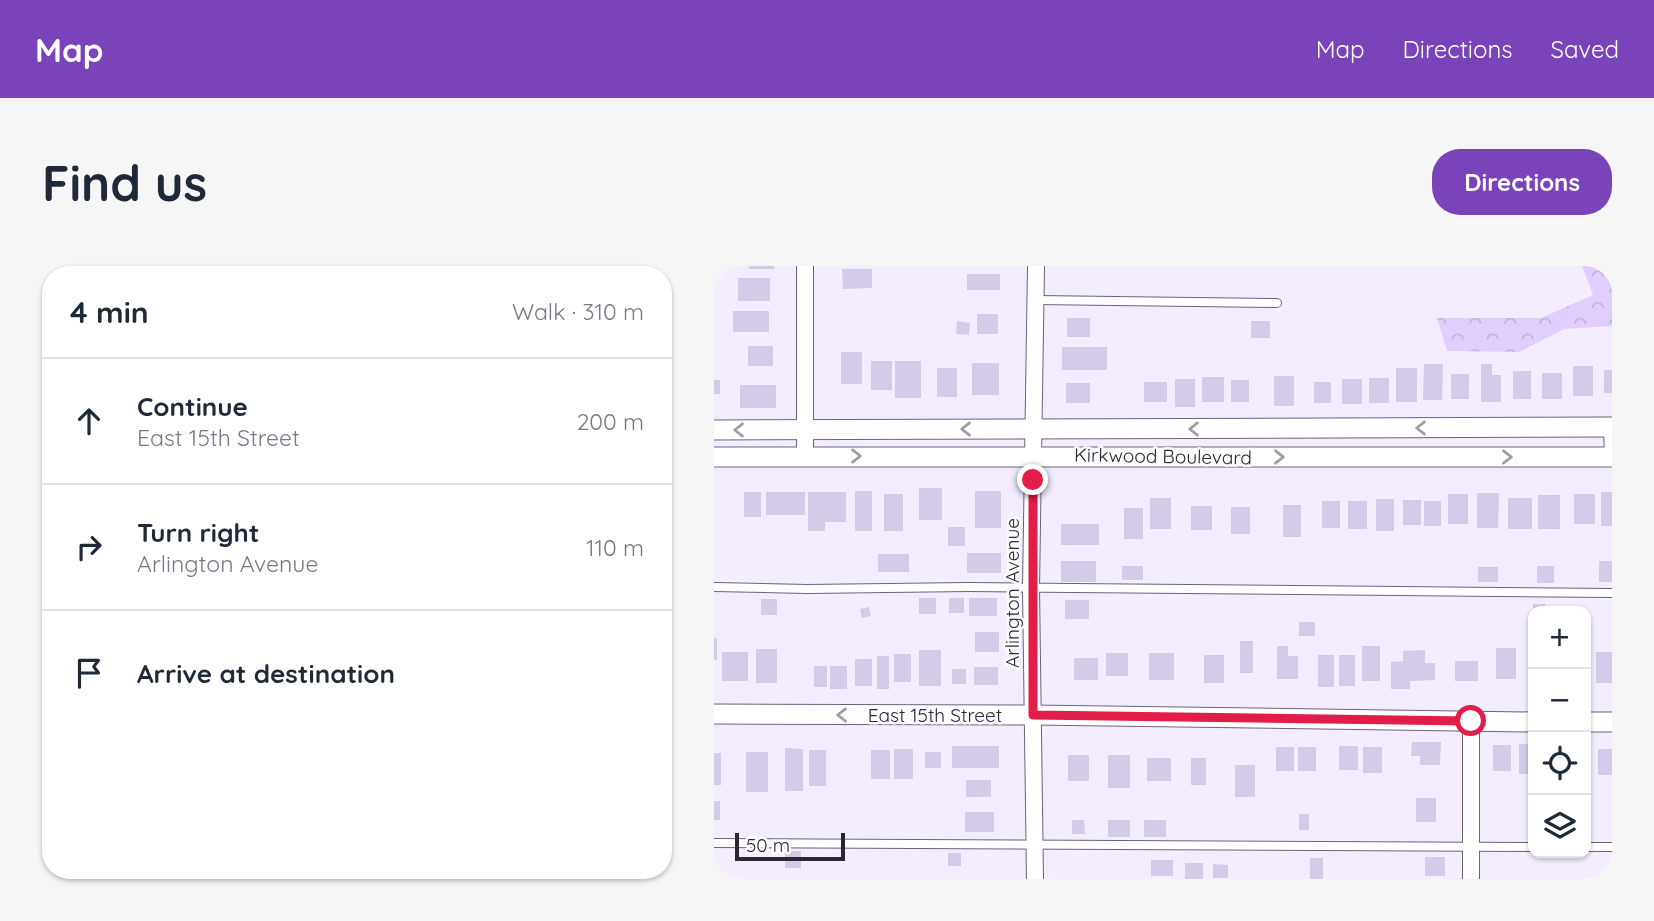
<!DOCTYPE html>
<html lang="en">
<head>
<meta charset="utf-8">
<style>
	body { margin:0; font-family:Quicksand,sans-serif; background:#f6f6f7; color:#1f2937 }
	.controls { position:absolute; right:21px; bottom:21px; display:grid; overflow:hidden; border-radius:14px; box-shadow:0 2px 5px #0004 }
	.controls button { width:63px; height:63px; display:grid; place-items:center; padding:0; border:0; border-bottom:2px solid #e0e1e3; background:#fff; color:#1f2937; font:35px sans-serif }
	.scale { position:absolute; left:21px; bottom:18px; width:110px; box-sizing:border-box; padding-left:7px; border:4px solid #2a2732; border-top:0; font-size:19px; line-height:24px; white-space:nowrap; color:#2a2732; -webkit-text-stroke:5px #fdfdfd; paint-order:stroke }
	.stop { position:absolute; width:21px; height:21px; margin:-16px; border:5px solid #e11d48; border-radius:50%; background:#fff }
	.stop.end { background:#e11d48; border-color:#fff; box-shadow:0 2px 7px #0008 }
	.list { margin:0; padding:0; list-style:none }
	h2 { display:flex; justify-content:space-between; align-items:center; height:91px; margin:0; padding:0 28px; font-size:30px }
	h2 small { font-size:23px; font-weight:400; color:#747a83 }
	.list li { display:grid; grid-template-columns:46px 1fr auto; gap:21px; align-items:center; box-sizing:border-box; height:126px; padding:0 28px; border-top:2px solid #e0e1e3 }
	.list b { display:block; font-size:26px; white-space:nowrap }
	.list p { margin:0; font-size:23px; white-space:nowrap; color:#747a83 }
	.list em { font-size:23px; font-style:normal; color:#747a83 }
	.icon { flex:none; width:38px; height:38px; fill:none; stroke:currentColor; stroke-width:2; stroke-linecap:round; stroke-linejoin:round }
	.map { position:relative; flex:none; width:898px; height:613px; overflow:hidden; border-radius:28px }
	header { display:flex; align-items:center; gap:42px; box-sizing:border-box; height:98px; padding:0 35px; background:#7943ba; color:#fff }
	header strong { font-size:33px }
	nav { display:flex; gap:38px; margin-inline-start:auto; font-size:24px }
	.intro { display:flex; align-items:center; justify-content:space-between; box-sizing:border-box; height:168px; padding:0 42px }
	h1 { margin:0; font-size:49px }
	.button { padding:18px 32px; border-radius:28px; background:#7943ba; color:#fff; font-size:24px; font-weight:700 }
	main { display:flex; gap:42px; padding:0 42px }
	aside { flex:1; background:#fff; border-radius:28px; box-shadow:0 2px 5px #0004 }
	.map>svg:first-child { display:block }
	.forest { fill:url(#forest-crowns) }
	.building { fill:#d4cbe8 }
	.lines { fill:none; stroke-linecap:round; stroke-linejoin:round }
	.service-casing { stroke:#6c627c; stroke-width:10 }
	.minor-casing { stroke:#6c627c; stroke-width:18 }
	.tertiary-casing { stroke:#6c627c; stroke-width:21 }
	.service { stroke:#fff; stroke-width:8 }
	.minor { stroke:#fff; stroke-width:16 }
	.tertiary { stroke:#fff; stroke-width:19 }
	.oneway { stroke:#9f9ea3 }
	.route { stroke:#e11d48; stroke-width:9 }
	.labels { text-anchor:middle; stroke-width:5; stroke-linejoin:round; paint-order:stroke }
	.street-label { font-size:19px; fill:#2a2732; stroke:#fdfdfd }
</style>
</head>
<body>
<header>
<strong>Map</strong>
<nav><a>Map</a><a>Directions</a><a>Saved</a></nav>
</header>
<div class="intro"><h1>Find us</h1><a class="button">Directions</a></div>
<main>
<aside>
<h2>4 min<small>Walk · 310 m</small></h2>
<ul class="list">
<li><svg class="icon" aria-label="ahead" viewBox="0 0 24 24"><path d="M12 20V5M6 11l6-6 6 6"/></svg><div><b>Continue</b><p>East 15th Street</p></div><em>200 m</em></li>
<li><svg class="icon" aria-label="right" viewBox="0 0 24 24"><path d="M7 20v-9h11M14 6l5 5-5 5"/></svg><div><b>Turn right</b><p>Arlington Avenue</p></div><em>110 m</em></li>
<li><svg class="icon" aria-label="arrive" viewBox="0 0 24 24"><path d="M6 21V4h12l-3 4 3 4H6"/></svg><div><b>Arrive at destination</b></div></li>
</ul>
</aside>
<div class="map">
<svg width="898" height="613" viewBox="0 0 898 613">
	<defs>
		<pattern id="forest-crowns" width="20" height="18" patternUnits="userSpaceOnUse" patternTransform="scale(1.75)"><rect width="20" height="18" fill="#e0cffe"/><path d="M2 6a3 3 0 1 1 6 0M12 15a3 3 0 1 1 6 0" fill="none" stroke="#c0b2da"/></pattern>
	</defs>
	<rect width="100%" height="100%" fill="#f3edff"/>
	<path class="forest" d="M868 0H898V60L850 63 805 86 733 85 723 52H827L879 29Z"/>
	<path class="building" d="M35 0H60V3H35Z
		M128 3H158V22L129 23Z
		M253 8H286V24H253Z
		M24 12H56V35H24Z
		M19 45H55V66H19Z
		M263 48H284V68H263Z
		M353 52H376V71H353Z
		M243 55 256 57 255 69 242 68Z
		M537 55H556V72H537Z
		M34 80H59V100H34Z
		M348 81H393V104H348Z
		M127 86H148V118H127Z
		M157 95H178V124H157Z
		M181 95H207V132H181Z
		M258 97H285V129H258Z
		M710 98H729L728 134H709Z
		M767 98H778V109H787V136H767Z
		M859 100H879V130H859Z
		M223 102H243V131H223Z
		M682 102H703V136H682Z
		M890 104H898V127H890Z
		M799 105H817V133H799Z
		M828 107H848V133H828Z
		M737 108H755V133H737Z
		M560 110H580V140H560Z
		M488 111H510V136H488Z
		M655 112H675V137H655Z
		M461 113H481V141H461Z
		M628 113H648V138H628Z
		M0 114H6V128H0Z
		M517 114H535V136H517Z
		M430 116H453V136H430Z
		M600 116H617V137H600Z
		M352 117H376V137H352Z
		M26 119H62V142H26Z
		M205 222H228V254H205Z
		M141 225H158V265H141Z
		M261 225H287V262H261Z
		M30 226H47V251H30Z
		M52 226H91V249H52Z
		M94 226H132V256H111V265H94Z
		M887 226H898V260H887Z
		M763 227H785L784 262H763Z
		M170 228H189V265H170Z
		M734 228H754V258H734Z
		M860 228H881V258H860Z
		M824 229H846V263H824Z
		M436 232H457V263H436Z
		M794 232H818V263H794Z
		M662 233H680V265H662Z
		M689 234H707V259H689Z
		M608 235H626V262H608Z
		M634 235H653V263H634Z
		M710 235H727V260H710Z
		M569 239H587V271H569Z
		M477 240H498V264H477Z
		M517 241H536V268H517Z
		M410 242H429V273H410Z
		M347 258H385V279H347Z
		M234 261H251V280H234Z
		M253 287H287V307H253Z
		M164 288H195V306H164Z
		M347 295H382V316H347Z
		M885 295H898V316H885Z
		M408 300H429V314H408Z
		M823 300H840V317H823Z
		M764 301H784V316H764Z
		M205 332H222V348H205Z
		M235 332H250V347H235Z
		M255 332H283V350H255Z
		M47 333H63V349H47Z
		M351 334H375V353H351Z
		M819 338H831V345H819Z
		M155 341 157 350 148 352 146 343Z
		M585 356H601V370H585Z
		M261 366H285V386H261Z
		M0 372H3V394H0Z
		M526 375H539V407H526Z
		M563 380H574V390H584V413H563Z
		M648 380H666V415H648Z
		M782 382H802V413H782Z
		M42 383H63V417H42Z
		M205 384H227V420H205Z
		M711 384V397H721V414L696 415V423H677V396L689 395V385Z
		M8 386H34V415H8Z
		M872 386H876V417H872Z
		M882 386H898V417H882Z
		M392 387H414V410H392Z
		M435 387H460V414H435Z
		M180 388H197V416H180Z
		M490 389H510V417H490Z
		M604 389H620V421H604Z
		M625 389H641V420H625Z
		M163 390H175V423H163Z
		M360 392H384V414H360Z
		M141 393H158V420H141Z
		M741 395H764V415H741Z
		M100 400H113V421H100Z
		M116 400H133V423H116Z
		M260 401H284V419H260Z
		M238 403H252V418H238Z
		M698 476H727L726 499H706V490H697Z
		M805 478H819V508H805Z
		M779 479H797V505H779Z
		M238 480H285V502H238Z
		M625 480H644V504H625Z
		M562 481H580V505H562Z
		M584 481H602V505H584Z
		M649 481H668V507H649Z
		M71 482 89 483V525H71Z
		M872 482H876V506H872Z
		M180 483H199V513H180Z
		M884 483H898V509H884Z
		M95 484H112V520H95Z
		M157 484H176V513H157Z
		M32 486H54V526H32Z
		M211 486H227V502H211Z
		M0 487H7V519H0Z
		M354 489H375V515H354Z
		M394 489H416V522H394Z
		M433 492H457V515H433Z
		M477 492H492V519H477Z
		M521 499H541V531H521Z
		M252 514H277V531H252Z
		M702 532H722V556H702Z
		M0 535H6V554H0Z
		M251 546H280V566H251Z
		M585 548H595V564H585Z
		M358 554H370L371 568H358Z
		M394 554H416V571H394Z
		M430 554H452V571H430Z
		M71 585H87V602H71Z
		M234 587H247V600H234Z
		M711 591H731V610H711Z
		M596 592H609V613H596Z
		M437 594H459V610H437Z
		M471 597H489V613H471Z
		M499 598 514 599V612H499Z"/>
	<g class="lines">
		<defs>
			<path id="service" d="M322 34 563 37
				M894 162 895 191
				M0 321 93 323 255 321 898 327
				M0 577 819 581
				M872 581H898"/>
			<path id="minor" d="M91 0V191
				M757 455V613
				M321 613 317 322 322 0"/>
			<path id="tertiary" d="M0 164 898 161
				M0 191H898
				M0 448 319 449 819 456
				M872 456H898"/>
		</defs>
		<use href="#service" class="service-casing"/>
		<use href="#minor" class="minor-casing"/>
		<use href="#tertiary" class="tertiary-casing"/>
		<use href="#service" class="service"/>
		<use href="#minor" class="minor"/>
		<use href="#tertiary" class="tertiary"/>
	</g>
	<defs><path id="oneway-chevron" d="M-2-3.5L2.5 0L-2 3.5" fill="none" stroke-width="1.6" stroke-linecap="round" stroke-linejoin="round" transform="scale(1.75)"/></defs>
	<g class="oneway">
		<use href="#oneway-chevron" transform="translate(707 162) rotate(180)"/>
		<use href="#oneway-chevron" transform="translate(252 163) rotate(180)"/>
		<use href="#oneway-chevron" transform="translate(480 163) rotate(180)"/>
		<use href="#oneway-chevron" transform="translate(25 164) rotate(-180)"/>
		<use href="#oneway-chevron" transform="translate(142 190)"/>
		<use href="#oneway-chevron" transform="translate(565 191) rotate(1)"/>
		<use href="#oneway-chevron" transform="translate(793 191)"/>
		<use href="#oneway-chevron" transform="translate(128 449) rotate(-180)"/>
	</g>
	<g class="lines">
		<path class="route" d="M319 214V449L757 455"/>
	</g>
	<g class="labels">
		<g class="street-label">
			<text transform="translate(449 190) rotate(1)" y="7">Kirkwood Boulevard</text>
			<text transform="translate(298 327) rotate(-90)" y="7">Arlington Avenue</text>
			<text x="221" y="456">East 15th Street</text>
		</g>
	</g>
</svg>
<div class="controls">
<button>+</button>
<button>−</button>
<button><svg class="icon" aria-label="locate" viewBox="0 0 24 24"><circle cx="12" cy="12" r="6"/><path d="M12 2v4M12 18v4M2 12h4M18 12h4"/></svg></button>
<button><svg class="icon" aria-label="layers" viewBox="0 0 24 24"><path d="M12 4l9 5-9 5-9-5zM3 14l9 5 9-5"/></svg></button>
</div>
<div class="scale">50 m</div>
<div class="stop" style="left:757px;top:455px"></div>
<div class="stop end" style="left:319px;top:214px"></div>
</div>
</main>
</body>
</html>
